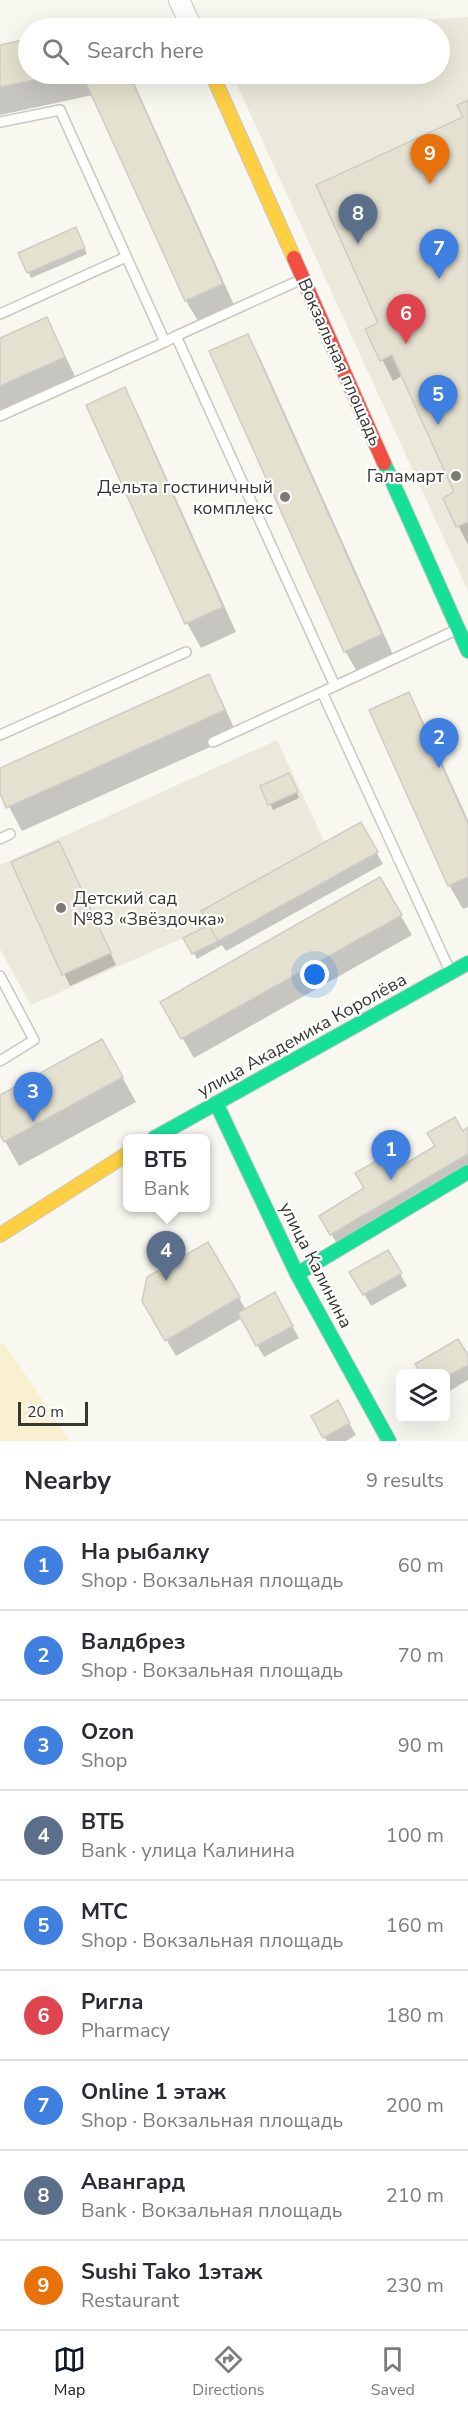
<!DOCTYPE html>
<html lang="en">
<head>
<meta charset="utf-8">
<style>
	body { margin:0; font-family:"Nunito Sans",sans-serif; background:#f7f7f7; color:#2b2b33 }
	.controls { position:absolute; right:18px; bottom:18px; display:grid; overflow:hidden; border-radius:9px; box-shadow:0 6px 24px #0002 }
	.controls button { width:54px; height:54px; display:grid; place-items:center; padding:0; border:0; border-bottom:2px solid #e1e1e2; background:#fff; color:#2b2b33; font:30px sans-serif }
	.scale { position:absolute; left:18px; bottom:15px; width:70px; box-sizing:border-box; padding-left:6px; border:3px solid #373631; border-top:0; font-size:16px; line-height:21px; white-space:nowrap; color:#373631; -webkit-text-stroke:4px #fff; paint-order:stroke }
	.you { position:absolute; left:315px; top:975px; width:21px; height:21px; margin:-15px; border:4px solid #fff; border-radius:50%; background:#1a73e8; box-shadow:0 0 0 9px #1a73e833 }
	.badge { display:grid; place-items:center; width:39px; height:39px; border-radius:50%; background:#111827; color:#fff; font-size:20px; font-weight:700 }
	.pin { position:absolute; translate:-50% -50px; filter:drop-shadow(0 2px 3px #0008) }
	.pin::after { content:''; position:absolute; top:32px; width:21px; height:18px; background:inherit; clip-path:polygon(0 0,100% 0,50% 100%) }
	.popup { position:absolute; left:123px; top:1134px; width:87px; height:78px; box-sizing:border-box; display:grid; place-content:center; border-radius:9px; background:#fff; filter:drop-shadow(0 2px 4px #0005); font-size:20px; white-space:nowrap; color:#7c7c81 }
	.popup b { font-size:22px; color:#2b2b33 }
	.popup::after { content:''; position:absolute; left:50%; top:100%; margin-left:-12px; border:12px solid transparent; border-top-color:#fff }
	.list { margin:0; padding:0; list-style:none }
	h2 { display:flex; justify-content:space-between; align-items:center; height:78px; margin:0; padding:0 24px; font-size:26px }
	h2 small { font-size:20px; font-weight:400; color:#7c7c81 }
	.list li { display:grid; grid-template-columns:39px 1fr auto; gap:18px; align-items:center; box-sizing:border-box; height:90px; padding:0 24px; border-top:2px solid #e1e1e2 }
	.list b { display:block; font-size:22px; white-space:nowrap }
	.list p { margin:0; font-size:20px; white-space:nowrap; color:#7c7c81 }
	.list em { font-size:20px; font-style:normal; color:#7c7c81 }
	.icon { flex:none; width:33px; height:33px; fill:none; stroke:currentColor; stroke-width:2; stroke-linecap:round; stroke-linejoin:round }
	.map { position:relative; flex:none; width:468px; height:1441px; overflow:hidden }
	.search { position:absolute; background:#fff; box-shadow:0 6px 24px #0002; left:18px; right:18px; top:18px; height:66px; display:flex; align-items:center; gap:15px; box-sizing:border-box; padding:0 21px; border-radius:33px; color:#7c7c81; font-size:22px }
	.sheet { height:888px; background:#fff }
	nav { display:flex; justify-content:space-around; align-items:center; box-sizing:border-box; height:84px; border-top:2px solid #e1e1e2; background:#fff; font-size:16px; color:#7c7c81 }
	nav a { display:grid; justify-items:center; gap:3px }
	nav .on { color:#111827 }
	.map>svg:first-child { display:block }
	.built { fill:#ebe9db }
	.green { fill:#f8f0ce }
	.shadow { fill:#0003 }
	.building { fill:#e5e1d0; stroke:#cdccc6; stroke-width:1.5 }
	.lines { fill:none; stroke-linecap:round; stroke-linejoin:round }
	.lane-casing { stroke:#c9c8c2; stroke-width:12 }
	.street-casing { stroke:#c9c8c2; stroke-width:22 }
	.fast-casing { stroke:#c9c8c2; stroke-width:16 }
	.slow-casing { stroke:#c9c8c2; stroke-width:16 }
	.jam-casing { stroke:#c9c8c2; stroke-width:16 }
	.lane { stroke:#fefefd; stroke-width:9 }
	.street { stroke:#fefefd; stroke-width:20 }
	.fast { stroke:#16e098; stroke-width:14 }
	.slow { stroke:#ffcf43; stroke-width:14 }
	.jam { stroke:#f24e42; stroke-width:14 }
	.poi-dot { fill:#7b7a74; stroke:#fff; stroke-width:2 }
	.labels { text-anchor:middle; stroke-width:4.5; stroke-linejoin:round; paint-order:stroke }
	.street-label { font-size:18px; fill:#373631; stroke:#fff }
	.poi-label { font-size:18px; fill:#373631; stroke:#fff; text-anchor:end }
</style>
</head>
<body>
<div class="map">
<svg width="468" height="1441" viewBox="0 0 468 1441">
	<rect width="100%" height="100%" fill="#f8f7f0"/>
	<path class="built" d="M468 17V591L232 74H440V28H300Z
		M277 740 325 843 209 925 183 938 31 1005 0 949V865Z"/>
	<path class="green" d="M4 1343 70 1441H0V1345Z"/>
	<path class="shadow" d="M28 40V74H130L234 305 198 321 186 301 93 95 0 115V46Z
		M468 101V545L445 499 456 493 403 375 393 381 367 329 380 323 465 118Z
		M78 234 87 254 31 278 20 254Z
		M47 319 78 382 0 417V340Z
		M247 336 261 360 395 659 359 675 345 651Z
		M124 389 138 414 236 632 201 648 187 623 88 405Z
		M208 676 222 701 237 735 22 831 0 790V769Z
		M408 694 422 719 468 820V907L463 909 449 885Z
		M292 780 299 798 273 810 262 787Z
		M361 825 383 864 226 951 222 945 197 959 186 939 211 925Z
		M59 842 116 965 70 986 13 863Z
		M380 880 412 935 194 1058 162 1003Z
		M116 1066 136 1102 19 1166 0 1132V1097Z
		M468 1129V1176L341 1251 321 1216Z
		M208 1244 246 1310 274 1294 299 1338 264 1357 242 1318 176 1356 143 1300Z
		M388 1252 407 1286 371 1306 352 1273Z
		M468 1358V1380L446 1393V1374Z
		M337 1402 356 1435 346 1441H327L313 1417Z"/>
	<path class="building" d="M28 39V74H65L0 87V45Z
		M82 74H129L223 284 185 301Z
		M468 100V522L456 527 443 498 454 492 392 355 380 361 365 329 378 323 316 185 463 117 457 105Z
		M76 227 85 248 27 273 18 253Z
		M47 317 65 357 0 386V338Z
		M248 334 382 634 344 652 209 351Z
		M125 387 223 607 185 624 86 405Z
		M209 674 225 710 6 808 0 793V768Z
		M409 692 468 824V877L448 886 369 710Z
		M289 773 298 792 268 805 260 786Z
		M361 822 378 852 218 941 201 911Z
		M59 841 111 953 62 975 11 862Z
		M380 877 402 915 181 1039 160 1002Z
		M209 925 218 941 192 954 183 938Z
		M102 1039 123 1077 4 1142 0 1135V1095Z
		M455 1117 463 1131 468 1127V1154L330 1235 319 1216 364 1188 355 1173 383 1157 392 1172 435 1146 427 1133Z
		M208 1242 240 1297 165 1341 142 1301 147 1277Z
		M388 1250 402 1273 363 1295 349 1272Z
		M275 1292 293 1326 256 1346 238 1313Z
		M458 1339 468 1355V1365L446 1377V1374H421L415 1364Z
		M338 1400 350 1423 323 1438 311 1416Z"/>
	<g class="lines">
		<defs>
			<path id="lane" d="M0 122 60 110 165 342 176 336 335 686 456 630
				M0 314 126 257
				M176 336 300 280
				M0 416 165 342
				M335 686 322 692 450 971
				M0 735 186 652
				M213 742 322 692
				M0 839 10 834
				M0 976 34 1040 0 1061"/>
			<path id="street" d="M179 0 192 28"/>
			<path id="fast" d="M384 463 468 651
				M216 1103 297 1274 389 1441
				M154 1138 468 963
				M297 1274 468 1172"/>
			<path id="slow" d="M212 74 294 258
				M0 1235 127 1154"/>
			<path id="jam" d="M294 258 384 463"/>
		</defs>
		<use href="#lane" class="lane-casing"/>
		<use href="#street" class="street-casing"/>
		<use href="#fast" class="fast-casing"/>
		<use href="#slow" class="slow-casing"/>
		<use href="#jam" class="jam-casing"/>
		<use href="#lane" class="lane"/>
		<use href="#street" class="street"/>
		<use href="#fast" class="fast"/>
		<use href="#slow" class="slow"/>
		<use href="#jam" class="jam"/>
	</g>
	<g class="poi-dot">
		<circle cx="456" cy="476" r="6"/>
		<circle cx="285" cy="497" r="6"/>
		<circle cx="61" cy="908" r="6"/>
	</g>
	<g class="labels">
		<g class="street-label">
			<text transform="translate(340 362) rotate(66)" y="6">Вокзальная площадь</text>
			<text transform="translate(302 1035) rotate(-29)" y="6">улица Академика Королёва</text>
			<text transform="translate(316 1265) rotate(63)" y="6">улица Калинина</text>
		</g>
		<g class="poi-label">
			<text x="444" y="482">Галамарт</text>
			<text x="273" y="493">Дельта гостиничный<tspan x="273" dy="21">комплекс</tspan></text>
			<text x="73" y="904" text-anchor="start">Детский сад<tspan x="73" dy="21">№83 «Звёздочка»</tspan></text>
		</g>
	</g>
</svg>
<div class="controls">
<button><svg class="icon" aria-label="layers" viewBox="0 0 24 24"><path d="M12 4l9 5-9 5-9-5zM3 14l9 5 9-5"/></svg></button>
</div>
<div class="scale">20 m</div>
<div class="you"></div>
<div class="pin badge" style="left:391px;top:1180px;background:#3f7fe0">1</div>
<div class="pin badge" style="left:439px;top:768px;background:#3f7fe0">2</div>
<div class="pin badge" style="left:33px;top:1122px;background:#3f7fe0">3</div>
<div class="pin badge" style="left:166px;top:1281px;background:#5c6f8a">4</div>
<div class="popup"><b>ВТБ</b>Bank</div>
<div class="pin badge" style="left:438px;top:425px;background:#3f7fe0">5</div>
<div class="pin badge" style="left:406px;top:344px;background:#e0444e">6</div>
<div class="pin badge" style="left:439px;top:279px;background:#3f7fe0">7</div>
<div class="pin badge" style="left:358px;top:244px;background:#5c6f8a">8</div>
<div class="pin badge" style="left:430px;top:184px;background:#e8710a">9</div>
<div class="search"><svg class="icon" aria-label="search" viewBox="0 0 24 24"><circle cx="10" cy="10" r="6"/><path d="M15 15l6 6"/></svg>Search here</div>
</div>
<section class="sheet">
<h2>Nearby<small>9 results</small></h2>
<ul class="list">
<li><span class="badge" style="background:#3f7fe0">1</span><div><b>На рыбалку</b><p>Shop · Вокзальная площадь</p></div><em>60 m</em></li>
<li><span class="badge" style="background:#3f7fe0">2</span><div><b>Валдбрез</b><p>Shop · Вокзальная площадь</p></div><em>70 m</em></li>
<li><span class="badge" style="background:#3f7fe0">3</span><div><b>Ozon</b><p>Shop</p></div><em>90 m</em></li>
<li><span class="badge" style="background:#5c6f8a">4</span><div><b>ВТБ</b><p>Bank · улица Калинина</p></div><em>100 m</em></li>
<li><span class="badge" style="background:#3f7fe0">5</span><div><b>МТС</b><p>Shop · Вокзальная площадь</p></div><em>160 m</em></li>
<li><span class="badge" style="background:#e0444e">6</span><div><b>Ригла</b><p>Pharmacy</p></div><em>180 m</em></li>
<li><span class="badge" style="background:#3f7fe0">7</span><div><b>Online 1 этаж</b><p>Shop · Вокзальная площадь</p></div><em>200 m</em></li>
<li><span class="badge" style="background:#5c6f8a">8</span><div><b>Авангард</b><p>Bank · Вокзальная площадь</p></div><em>210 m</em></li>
<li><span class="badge" style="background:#e8710a">9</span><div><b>Sushi Tako 1этаж</b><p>Restaurant</p></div><em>230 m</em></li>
</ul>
</section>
<nav>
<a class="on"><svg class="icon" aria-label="map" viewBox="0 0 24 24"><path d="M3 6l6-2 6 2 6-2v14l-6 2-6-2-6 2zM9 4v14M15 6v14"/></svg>Map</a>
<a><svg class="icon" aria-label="directions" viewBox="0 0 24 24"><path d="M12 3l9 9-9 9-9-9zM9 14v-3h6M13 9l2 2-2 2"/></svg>Directions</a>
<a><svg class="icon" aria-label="saved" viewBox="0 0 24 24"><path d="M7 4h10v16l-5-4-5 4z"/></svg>Saved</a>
</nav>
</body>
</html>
